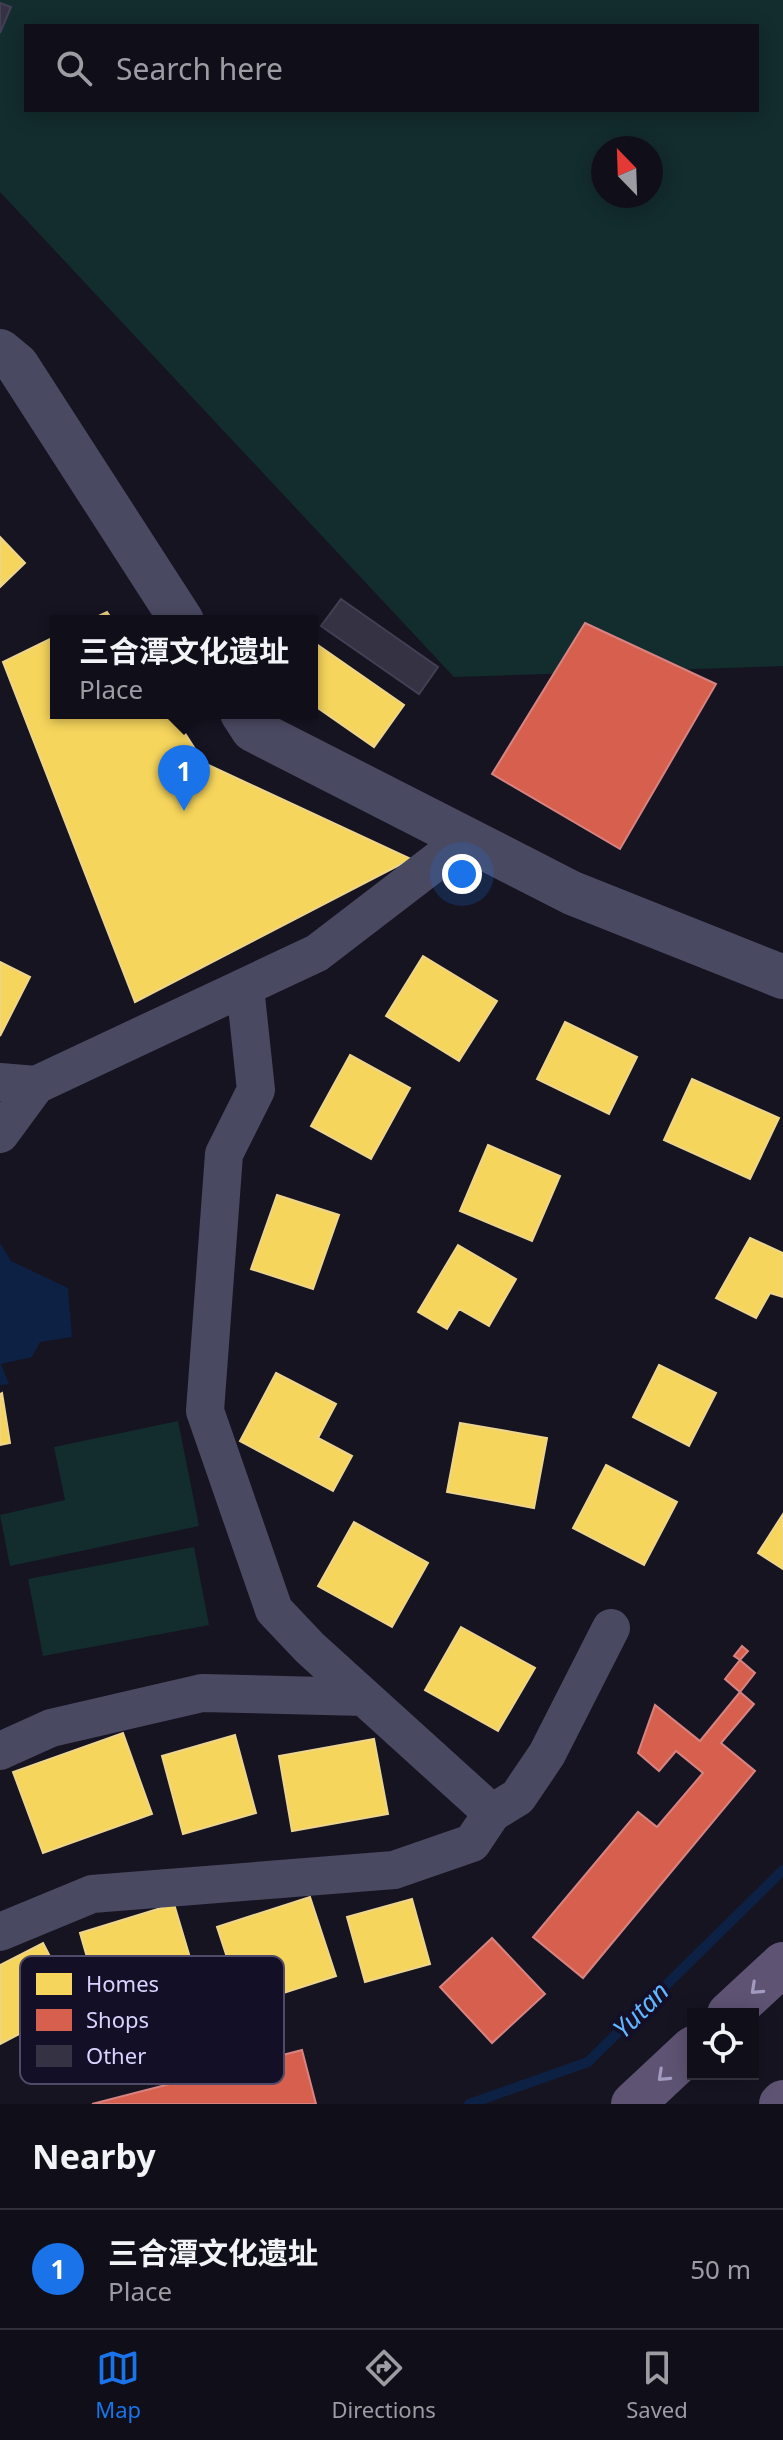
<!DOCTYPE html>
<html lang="en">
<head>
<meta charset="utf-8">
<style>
	body { margin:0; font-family:"Noto Sans","Noto Sans SC",sans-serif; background:#1e1d26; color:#f1f3f6 }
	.controls { position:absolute; right:24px; bottom:24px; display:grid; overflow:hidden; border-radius:0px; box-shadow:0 4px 20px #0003 }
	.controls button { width:72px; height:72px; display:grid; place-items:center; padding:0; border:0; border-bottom:2px solid #302f38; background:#100f19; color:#f1f3f6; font:40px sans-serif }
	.compass { position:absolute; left:591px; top:136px; width:72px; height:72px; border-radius:50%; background:#100f19; box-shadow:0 4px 20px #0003; rotate:337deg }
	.you { position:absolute; left:462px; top:874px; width:28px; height:28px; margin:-20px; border:6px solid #fff; border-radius:50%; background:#1a73e8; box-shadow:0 0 0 12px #1a73e833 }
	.badge { display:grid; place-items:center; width:52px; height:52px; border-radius:50%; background:#1a73e8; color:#fff; font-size:26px; font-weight:700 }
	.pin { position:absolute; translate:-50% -66px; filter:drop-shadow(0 2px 4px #0008) }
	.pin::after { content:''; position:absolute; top:42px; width:28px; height:24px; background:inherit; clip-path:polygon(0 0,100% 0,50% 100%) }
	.popup { position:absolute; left:50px; top:615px; width:268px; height:104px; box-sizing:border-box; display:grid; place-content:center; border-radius:0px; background:#100f19; filter:drop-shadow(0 2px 6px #0005); font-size:26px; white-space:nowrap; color:#9c9ca2 }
	.popup b { font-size:30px; color:#f1f3f6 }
	.popup::after { content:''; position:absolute; left:50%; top:100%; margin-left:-16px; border:16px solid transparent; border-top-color:#100f19 }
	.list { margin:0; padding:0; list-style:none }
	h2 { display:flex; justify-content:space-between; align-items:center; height:104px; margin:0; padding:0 32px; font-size:34px }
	h2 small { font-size:26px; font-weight:400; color:#9c9ca2 }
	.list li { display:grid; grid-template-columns:52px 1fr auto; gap:24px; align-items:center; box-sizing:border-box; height:120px; padding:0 32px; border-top:2px solid #302f38 }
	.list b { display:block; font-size:30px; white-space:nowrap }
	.list p { margin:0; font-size:26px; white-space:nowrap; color:#9c9ca2 }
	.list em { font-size:26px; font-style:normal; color:#9c9ca2 }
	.icon { flex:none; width:44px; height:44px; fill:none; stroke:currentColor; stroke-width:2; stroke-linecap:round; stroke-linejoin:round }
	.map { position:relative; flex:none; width:783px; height:2104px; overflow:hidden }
	.search { position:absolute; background:#100f19; box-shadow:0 4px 20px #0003; left:24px; right:24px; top:24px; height:88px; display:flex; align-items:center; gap:20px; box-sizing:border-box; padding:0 28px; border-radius:0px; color:#9c9ca2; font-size:30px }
	.sheet { height:224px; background:#100f19 }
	nav { display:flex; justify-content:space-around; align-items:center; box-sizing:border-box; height:112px; border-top:2px solid #302f38; background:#100f19; font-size:22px; color:#9c9ca2 }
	nav a { display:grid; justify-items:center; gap:4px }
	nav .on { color:#1a73e8 }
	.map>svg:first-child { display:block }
	.green { fill:#132c2d; fill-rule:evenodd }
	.water { fill:#0d2144 }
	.homes { fill:#f6d55c; stroke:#edd58d; stroke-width:2 }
	.shops { fill:#d6604d; stroke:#d78382; stroke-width:2 }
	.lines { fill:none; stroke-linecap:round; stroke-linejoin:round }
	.stream { stroke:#0d2144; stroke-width:10 }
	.building { fill:#343243; stroke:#433f54; stroke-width:2 }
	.minor { stroke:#4a4962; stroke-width:38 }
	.tertiary { stroke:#4a4962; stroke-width:44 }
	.primary { stroke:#5e5373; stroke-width:44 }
	.oneway { stroke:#a29ac0 }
	.labels { text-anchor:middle; stroke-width:8; stroke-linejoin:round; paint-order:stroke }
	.water-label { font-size:26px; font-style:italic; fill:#62b6ff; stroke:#130f26 }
	.key { fill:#130f26; stroke:#4e4a67; stroke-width:2 }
	.key-label { font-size:22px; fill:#d9d4ff }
</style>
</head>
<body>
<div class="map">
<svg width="783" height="2104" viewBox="0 0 783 2104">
	<rect width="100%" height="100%" fill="#161421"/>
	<path class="green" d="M0 0H783V666L454 677 0 192ZM26 26H757V110H26ZM603 148H651V196H603Z
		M178 1421 199 1526 10 1566 0 1515 65 1500 54 1447Z
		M194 1547 209 1625 43 1656 28 1579Z"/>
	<path class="water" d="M0 1243 11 1261 68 1288 72 1337 40 1342 32 1357 1 1364 9 1384 0 1385Z"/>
	<path class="homes" d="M0 537 25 563 0 587Z
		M107 612 113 621H88Z
		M56 636V713H172L204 763 411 859 135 1002 3 662Z
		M315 643 404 705 374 747 312 704V648Z
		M423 956 497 1001 459 1061 386 1016Z
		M0 962 30 977 0 1036Z
		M565 1022 637 1057 609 1114 537 1079Z
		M350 1055 410 1088 371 1159 311 1126Z
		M692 1079 779 1118 750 1179 664 1140Z
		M488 1145 560 1176 532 1241 460 1211Z
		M277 1195 339 1215 313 1289 251 1269Z
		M750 1238 783 1253V1297L770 1293 756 1318 716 1298Z
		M458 1245 516 1279 489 1326 459 1309 447 1329 418 1312Z
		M659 1365 716 1393 689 1446 633 1417Z
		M276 1373 336 1404 318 1438 352 1456 333 1491 240 1441Z
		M2 1393 10 1443 0 1445V1394Z
		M460 1423 547 1438 534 1508 447 1492Z
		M606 1465 677 1502 644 1565 573 1528Z
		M783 1514V1569L758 1553Z
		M354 1522 428 1563 392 1627 318 1586Z
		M461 1627 535 1668 498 1731 425 1690Z
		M123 1733 152 1814 43 1853 13 1772Z
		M235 1735 256 1813 183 1834 162 1756Z
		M374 1739 388 1814 292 1831 279 1756Z
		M310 1897 336 1976 243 2006 217 1927Z
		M412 1899 430 1964 365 1982 347 1917Z
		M174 1904 194 1971 99 1999 80 1933Z
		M43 1943 75 2005 0 2044V1965Z"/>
	<path class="shops" d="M585 623 716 684 620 849 492 774Z
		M742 1646 748 1651 740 1660 734 1656Z
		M740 1660 755 1673 740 1692 725 1679Z
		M740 1692 754 1704 721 1743 755 1771 583 1978 533 1937 638 1812 657 1827 703 1773 676 1751 659 1771 638 1753 655 1705 700 1741Z
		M492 1938 545 1994 492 2043 440 1987Z
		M302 2050 316 2104H92Z"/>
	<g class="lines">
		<path class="stream" d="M469 2104 588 2062 783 1870"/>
	</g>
	<path class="building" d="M0 3 11 7 0 33Z
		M341 599 438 667 419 694 321 626Z"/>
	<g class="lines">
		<path class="minor" d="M245 987 256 1090 224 1154 205 1411 274 1610 310 1648 492 1813
			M0 1082 36 1085 317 953 467 838
			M0 1134 36 1085
			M0 1751 51 1728 202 1693 364 1697
			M0 1932 92 1894 394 1870 472 1843 492 1813 518 1797 547 1754 611 1628"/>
		<path class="tertiary" d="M0 351 17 365 182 621
			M242 713 253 730 572 893 783 977"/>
		<path class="primary" d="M729 2014 783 1964
			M633 2104 693 2048
			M781 2104 783 2102"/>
	</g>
	<defs><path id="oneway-chevron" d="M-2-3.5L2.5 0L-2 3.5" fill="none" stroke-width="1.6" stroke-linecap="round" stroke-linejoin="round" transform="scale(2)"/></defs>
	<g class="oneway">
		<use href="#oneway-chevron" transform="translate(756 1989) rotate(137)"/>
		<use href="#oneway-chevron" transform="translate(663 2076) rotate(137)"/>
	</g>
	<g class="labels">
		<g class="water-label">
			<text transform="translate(641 2010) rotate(-45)" y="9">Yutan</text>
		</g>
	</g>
	<rect x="20" y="1956" width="264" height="128" rx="12" class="key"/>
	<rect x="36" y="1973" width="36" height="22" fill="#f6d55c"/>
	<rect x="36" y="2009" width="36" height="22" fill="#d6604d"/>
	<rect x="36" y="2045" width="36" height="22" fill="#343243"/>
	<g class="key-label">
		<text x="86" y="1992">Homes</text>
		<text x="86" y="2028">Shops</text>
		<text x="86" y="2064">Other</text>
	</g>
</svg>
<div class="controls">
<button><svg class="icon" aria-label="locate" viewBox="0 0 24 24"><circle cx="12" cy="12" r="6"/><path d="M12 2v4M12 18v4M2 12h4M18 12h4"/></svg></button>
</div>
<svg class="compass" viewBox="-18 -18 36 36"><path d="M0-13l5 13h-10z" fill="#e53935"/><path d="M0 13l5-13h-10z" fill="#9c9ca2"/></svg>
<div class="you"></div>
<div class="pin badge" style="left:184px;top:811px">1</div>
<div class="popup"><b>三合潭文化遗址</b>Place</div>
<div class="search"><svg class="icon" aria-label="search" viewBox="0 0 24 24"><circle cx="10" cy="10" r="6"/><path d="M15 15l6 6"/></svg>Search here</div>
</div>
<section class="sheet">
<h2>Nearby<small></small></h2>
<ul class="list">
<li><span class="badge">1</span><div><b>三合潭文化遗址</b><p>Place</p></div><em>50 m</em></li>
</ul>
</section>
<nav>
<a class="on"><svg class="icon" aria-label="map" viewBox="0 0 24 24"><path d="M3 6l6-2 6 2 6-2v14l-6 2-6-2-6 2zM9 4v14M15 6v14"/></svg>Map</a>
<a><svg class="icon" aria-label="directions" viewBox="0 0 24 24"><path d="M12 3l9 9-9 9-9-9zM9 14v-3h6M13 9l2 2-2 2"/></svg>Directions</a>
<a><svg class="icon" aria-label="saved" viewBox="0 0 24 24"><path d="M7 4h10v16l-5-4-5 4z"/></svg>Saved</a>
</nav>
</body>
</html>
